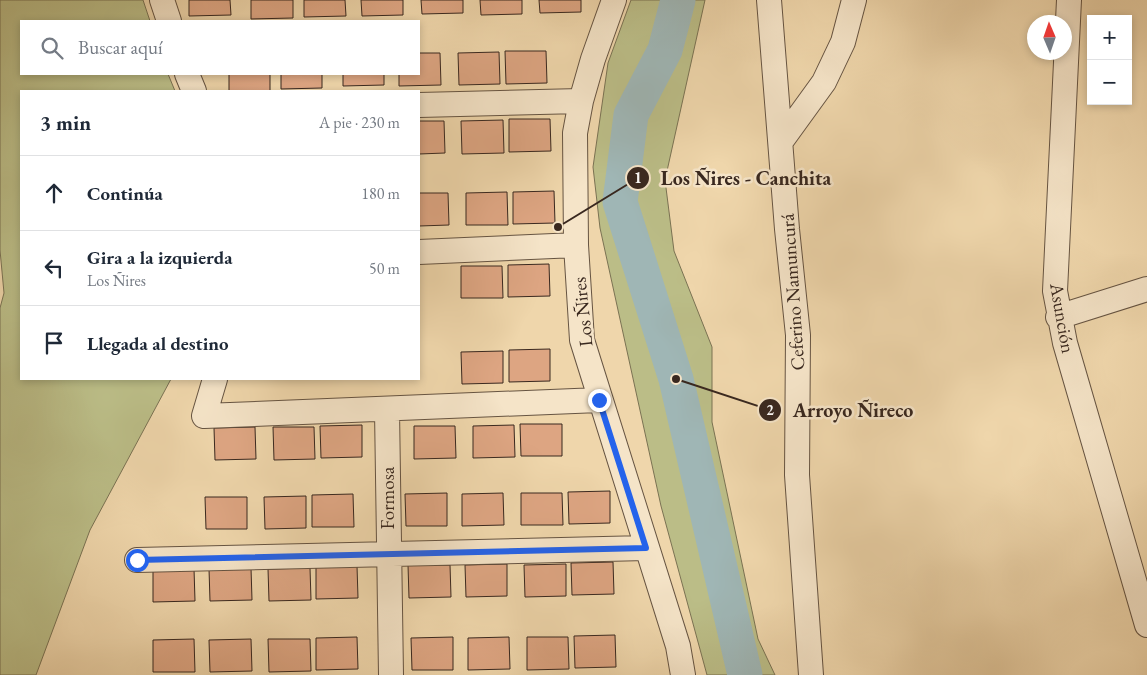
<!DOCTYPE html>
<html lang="es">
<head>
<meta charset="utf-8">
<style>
	body { margin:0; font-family:"EB Garamond",serif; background:#f6f6f7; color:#1f2937 }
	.controls { position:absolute; right:15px; top:15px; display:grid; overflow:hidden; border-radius:0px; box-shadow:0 2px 8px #0003 }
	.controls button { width:45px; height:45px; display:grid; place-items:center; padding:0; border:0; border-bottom:1px solid #e0e1e3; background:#fff; color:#1f2937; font:25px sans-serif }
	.compass { position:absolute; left:1027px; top:15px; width:45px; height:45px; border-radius:50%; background:#fff; box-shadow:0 2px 8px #0003; rotate:358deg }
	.stop { position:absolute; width:15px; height:15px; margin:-11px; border:4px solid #2563eb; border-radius:50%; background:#fff }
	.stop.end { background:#2563eb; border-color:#fff; box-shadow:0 1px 5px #0008 }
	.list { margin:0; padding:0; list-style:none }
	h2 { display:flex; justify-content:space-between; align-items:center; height:65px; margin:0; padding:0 20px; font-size:21px }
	h2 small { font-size:16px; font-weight:400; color:#747a83 }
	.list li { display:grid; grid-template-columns:32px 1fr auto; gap:15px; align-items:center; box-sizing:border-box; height:75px; padding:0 20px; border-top:1px solid #e0e1e3 }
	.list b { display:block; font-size:19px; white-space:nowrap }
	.list p { margin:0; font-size:16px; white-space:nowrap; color:#747a83 }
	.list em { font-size:16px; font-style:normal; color:#747a83 }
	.icon { flex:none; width:28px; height:28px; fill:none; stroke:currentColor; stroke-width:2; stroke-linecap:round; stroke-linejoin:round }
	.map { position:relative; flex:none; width:1147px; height:675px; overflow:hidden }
	.search { position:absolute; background:#fff; box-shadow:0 2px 8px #0003; left:20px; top:20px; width:400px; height:55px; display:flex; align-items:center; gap:12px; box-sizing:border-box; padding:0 18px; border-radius:0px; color:#747a83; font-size:19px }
	.panel { position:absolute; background:#fff; box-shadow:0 2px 8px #0003; left:20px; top:90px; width:400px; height:290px; border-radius:0px }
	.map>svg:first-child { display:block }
	.green { fill:#bbbd87; stroke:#7a7253 }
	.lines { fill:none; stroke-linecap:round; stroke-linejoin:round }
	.river { stroke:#9fb6b5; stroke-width:35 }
	.building { fill:#dda582; stroke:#39281f }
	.minor-casing { stroke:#665442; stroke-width:26 }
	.minor { stroke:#f5e4c8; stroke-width:24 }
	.route { stroke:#2563eb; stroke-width:6 }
	.labels { text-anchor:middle; stroke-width:5; stroke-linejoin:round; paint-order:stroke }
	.street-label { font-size:19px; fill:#39281f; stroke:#f5e4c8 }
	.leader { fill:none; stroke:#39281f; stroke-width:2 }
	.callout-dot { fill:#39281f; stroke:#f5e4c8; stroke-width:2 }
	.mark-label { font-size:15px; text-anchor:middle; font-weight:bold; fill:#fff }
	.callout-label { font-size:20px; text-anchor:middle; font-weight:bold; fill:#39281f; stroke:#f5e4c8; stroke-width:5; stroke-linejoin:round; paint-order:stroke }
</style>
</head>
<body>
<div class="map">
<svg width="1147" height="675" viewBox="0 0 1147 675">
	<rect width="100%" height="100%" fill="#efd6ab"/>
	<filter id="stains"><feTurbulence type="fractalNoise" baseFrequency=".004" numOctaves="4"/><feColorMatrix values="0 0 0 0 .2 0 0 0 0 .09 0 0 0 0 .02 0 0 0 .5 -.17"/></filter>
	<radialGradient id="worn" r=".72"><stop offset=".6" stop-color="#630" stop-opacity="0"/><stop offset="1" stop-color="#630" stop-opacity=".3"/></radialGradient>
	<path class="green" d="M0 0H143L150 21H21V74H168L175 91H21V379H171L90 530 36 675H0V308L4 293 0 250Z
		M631 0H705L665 180 674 251 712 347V422L758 639 775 675H707L661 506 600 228 593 167 608 63Z"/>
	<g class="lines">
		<path class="river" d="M678 0 665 50 631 115 620 202 676 379 745 675"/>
	</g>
	<path class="building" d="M189 0H230L231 15 189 16Z
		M251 0H293V18L251 19Z
		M304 0H345L346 16 304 17Z
		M361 0H403V15L362 16Z
		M421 0H463V13L422 14Z
		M480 0H522V14L481 15Z
		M539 0H581V12L540 13Z
		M505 51H546L547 83 506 84Z
		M499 52 500 84 459 85 458 53Z
		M419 53H440L441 85 399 86V74H419Z
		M229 74H270V91H229Z
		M281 74H322V88L281 89Z
		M343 74H384V85L343 86Z
		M509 119H550L551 151 509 152Z
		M503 120 504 153 462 154 461 121Z
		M419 121H444L445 153 419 154Z
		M554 191 555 223 513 224V192Z
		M507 192 508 225H466V193Z
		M419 193H448L449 225 419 226Z
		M549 264 550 296 508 297V265Z
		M461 266H502L503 298H461Z
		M550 349V381L509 382V350Z
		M503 351V383L462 384 461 352Z
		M520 424H562V456H521Z
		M362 425V457L321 458 320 426Z
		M514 425 515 457 473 458V426Z
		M414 426H455L456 458 414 459Z
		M255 427 256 459 215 460 214 428Z
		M273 427H314L315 459 274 460Z
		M610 491V523L569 524 568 492Z
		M447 493V526H406L405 494Z
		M503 493 504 525 462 526V494Z
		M521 493H562L563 525H521Z
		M353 494 354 527H312V495Z
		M306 496V528L265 529 264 497Z
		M205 497H247V529H206Z
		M613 562 614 594 572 595 571 563Z
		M507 564V596L466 597 465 565Z
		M566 564V596L525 597 524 565Z
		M408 565H450L451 597 409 598Z
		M357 566 358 598 316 599V567Z
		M251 568 252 600 210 601 209 569Z
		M310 568 311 600 269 601 268 569Z
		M194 569 195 601 153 602V570Z
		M615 635 616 667 575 668 574 636Z
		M357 637 358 669 316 670V638Z
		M453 637V670H412L411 638Z
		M509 637 510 669 468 670V638Z
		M527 637H568L569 669 527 670Z
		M194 639 195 672H153V640Z
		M251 639 252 671 210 672 209 640Z
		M268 639H310L311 671 269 672Z"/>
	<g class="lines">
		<defs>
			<path id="minor" d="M162 0 169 21
				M614 0 593 59 581 101 575 133 576 245 582 340 678 646 683 675
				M769 0 787 229 798 335 797 475 811 675
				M1069 0 1055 291 1065 343 1147 625
				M187 74 194 91
				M419 105 581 101
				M782 140 824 82 843 42 854 0
				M419 252 576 245
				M1058 317 1147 289
				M215 379 204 416 599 400
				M387 410 391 675
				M137 560 646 548"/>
		</defs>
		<use href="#minor" class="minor-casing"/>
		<use href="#minor" class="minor"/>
	</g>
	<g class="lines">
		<path class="route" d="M137 560 646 548 599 400"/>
	</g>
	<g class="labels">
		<g class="street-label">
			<text transform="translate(792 292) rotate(-94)" y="7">Ceferino Namuncurá</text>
			<text transform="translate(582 312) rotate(-96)" y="7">Los Ñires</text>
			<text transform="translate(1063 318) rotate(80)" y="7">Asunción</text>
			<text transform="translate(387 498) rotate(-90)" y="7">Formosa</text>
		</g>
	</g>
	<path class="leader" d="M558 227L638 178M676 379L770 410"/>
	<g class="callout-dot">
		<circle cx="558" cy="227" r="5"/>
		<circle cx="676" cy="379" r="5"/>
		<circle cx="638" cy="178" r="12"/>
		<circle cx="770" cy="410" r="12"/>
	</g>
	<g class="mark-label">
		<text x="638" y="183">1</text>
		<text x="770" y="415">2</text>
	</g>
	<g class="callout-label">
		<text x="746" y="185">Los Ñires - Canchita</text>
		<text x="853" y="417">Arroyo Ñireco</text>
	</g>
	<rect width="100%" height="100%" filter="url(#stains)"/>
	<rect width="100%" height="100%" fill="url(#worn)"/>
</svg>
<div class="controls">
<button>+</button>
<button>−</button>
</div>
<svg class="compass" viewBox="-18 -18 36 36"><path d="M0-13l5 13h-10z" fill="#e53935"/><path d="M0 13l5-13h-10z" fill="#747a83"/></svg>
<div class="stop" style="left:137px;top:560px"></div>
<div class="stop end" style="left:599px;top:400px"></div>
<div class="search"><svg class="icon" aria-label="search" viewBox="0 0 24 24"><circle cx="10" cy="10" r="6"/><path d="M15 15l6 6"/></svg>Buscar aquí</div>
<section class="panel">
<h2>3 min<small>A pie · 230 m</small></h2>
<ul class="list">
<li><svg class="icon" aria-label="ahead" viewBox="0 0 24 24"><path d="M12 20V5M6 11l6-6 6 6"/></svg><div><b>Continúa</b></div><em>180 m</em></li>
<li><svg class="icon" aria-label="left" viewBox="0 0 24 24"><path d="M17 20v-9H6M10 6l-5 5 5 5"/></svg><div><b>Gira a la izquierda</b><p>Los Ñires</p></div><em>50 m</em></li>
<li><svg class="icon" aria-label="arrive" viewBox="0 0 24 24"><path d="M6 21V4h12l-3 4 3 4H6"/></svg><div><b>Llegada al destino</b></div></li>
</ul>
</section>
</div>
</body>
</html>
